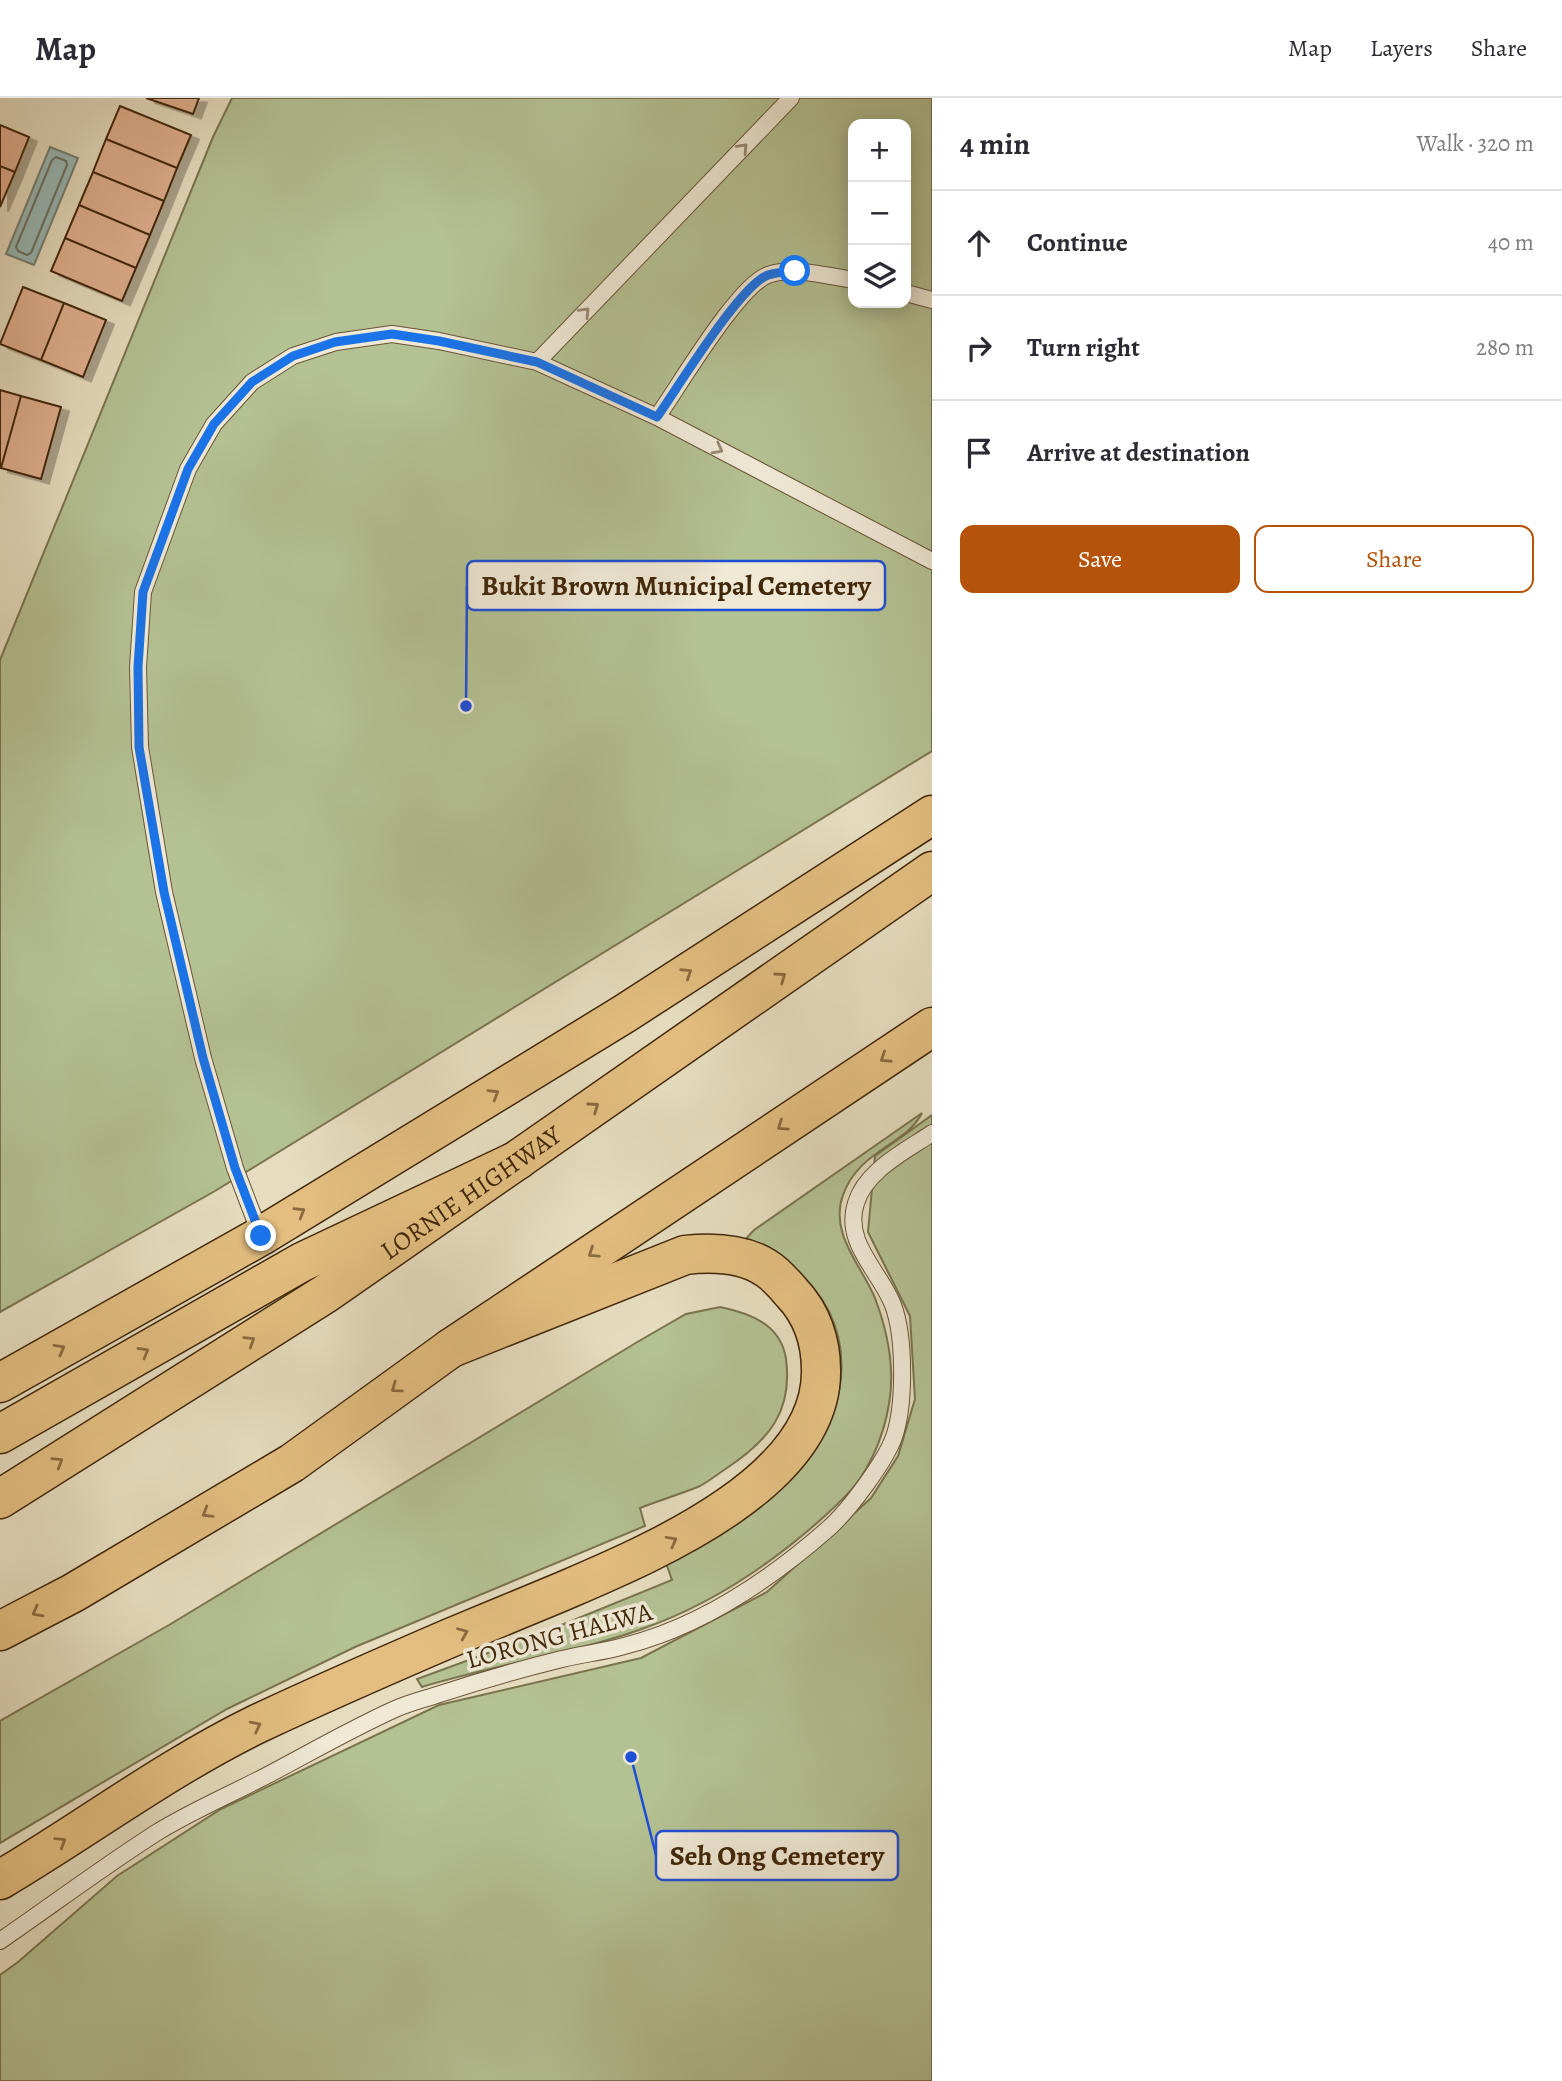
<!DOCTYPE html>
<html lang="en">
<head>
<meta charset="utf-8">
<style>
	body { margin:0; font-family:Alegreya,serif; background:#f7f7f7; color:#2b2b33 }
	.controls { position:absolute; right:21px; top:21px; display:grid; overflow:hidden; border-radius:14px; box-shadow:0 4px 18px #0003 }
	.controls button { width:63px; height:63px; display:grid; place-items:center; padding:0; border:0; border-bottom:2px solid #e1e1e2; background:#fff; color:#2b2b33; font:35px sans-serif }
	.stop { position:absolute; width:21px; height:21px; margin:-16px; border:5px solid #1a73e8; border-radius:50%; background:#fff }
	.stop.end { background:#1a73e8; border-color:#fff; box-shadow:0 2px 7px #0008 }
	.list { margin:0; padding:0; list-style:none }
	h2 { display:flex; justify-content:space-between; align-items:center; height:91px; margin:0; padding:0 28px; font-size:30px }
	h2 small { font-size:23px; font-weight:400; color:#7c7c81 }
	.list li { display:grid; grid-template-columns:46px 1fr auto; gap:21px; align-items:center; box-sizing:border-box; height:105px; padding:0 28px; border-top:2px solid #e1e1e2 }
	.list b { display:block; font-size:26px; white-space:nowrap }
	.list em { font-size:23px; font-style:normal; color:#7c7c81 }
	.actions { display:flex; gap:14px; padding:21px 28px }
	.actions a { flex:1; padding:16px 0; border:2px solid #b45309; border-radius:14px; text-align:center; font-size:24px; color:#b45309 }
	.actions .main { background:#b45309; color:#fff }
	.icon { flex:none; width:38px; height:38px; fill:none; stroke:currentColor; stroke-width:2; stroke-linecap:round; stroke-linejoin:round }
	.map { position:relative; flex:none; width:932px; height:1983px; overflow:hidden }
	header { display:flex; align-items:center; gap:42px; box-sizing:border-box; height:98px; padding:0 35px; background:#fff; border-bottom:2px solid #e1e1e2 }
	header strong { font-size:33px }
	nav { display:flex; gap:38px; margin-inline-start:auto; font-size:24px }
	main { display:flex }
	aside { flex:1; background:#fff }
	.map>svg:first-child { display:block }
	.green { fill:#b4c193; stroke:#7a744e; stroke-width:2; fill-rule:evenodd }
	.water { fill:#97bab9; stroke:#757f73; stroke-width:2 }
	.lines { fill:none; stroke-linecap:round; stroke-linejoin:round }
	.shore { stroke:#6c7061; stroke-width:2 }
	.building { fill:#e1b090; stroke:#412709; stroke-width:2; filter:url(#shadow) }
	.service-casing { stroke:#6a5437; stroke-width:18 }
	.trunk-casing { stroke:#412709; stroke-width:41 }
	.motorway-casing { stroke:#412709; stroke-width:41 }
	.service { stroke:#efe9d6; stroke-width:16 }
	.trunk { stroke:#e3be80; stroke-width:38 }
	.motorway { stroke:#e3be80; stroke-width:38 }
	.oneway { stroke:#988870 }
	.oneway2 { stroke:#8a6b3f }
	.route { stroke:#1a73e8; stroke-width:9 }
	.labels { text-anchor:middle; stroke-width:7; stroke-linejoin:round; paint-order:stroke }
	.street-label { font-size:26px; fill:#412709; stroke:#efe9d6 }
	.leader { fill:none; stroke:#1d4ed8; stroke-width:2.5 }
	.callout-dot { fill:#1d4ed8; stroke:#efe9d6; stroke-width:2.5 }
	.callout { fill:#efe9d6; stroke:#1d4ed8; stroke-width:2.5 }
	.callout-label { font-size:28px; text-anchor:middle; font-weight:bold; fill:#412709 }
</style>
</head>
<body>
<header>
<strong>Map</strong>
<nav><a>Map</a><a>Layers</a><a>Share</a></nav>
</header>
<main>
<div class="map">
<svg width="932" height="1983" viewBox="0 0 932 1983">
	<defs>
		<filter id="shadow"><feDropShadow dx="8" dy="4.5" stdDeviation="0" flood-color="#0004"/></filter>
	</defs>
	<rect width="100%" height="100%" fill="#e6ddc0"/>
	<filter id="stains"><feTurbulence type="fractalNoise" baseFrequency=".00286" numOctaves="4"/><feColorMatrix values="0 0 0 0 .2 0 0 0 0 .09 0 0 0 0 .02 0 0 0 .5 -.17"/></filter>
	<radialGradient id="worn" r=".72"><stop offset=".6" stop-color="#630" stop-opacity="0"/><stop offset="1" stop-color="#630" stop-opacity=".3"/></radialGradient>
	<path class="green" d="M232 0H932V653L215 1093 0 1214V562L213 39ZM853 26H906V205H853Z
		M922 1015C906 1047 859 1052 843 1097 829 1135 861 1167 875 1200 884 1224 890 1247 891 1272 893 1309 880 1352 859 1382 848 1398 832 1411 818 1424 767 1469 707 1508 642 1531 571 1556 494 1567 422 1589L417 1581 537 1537 672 1482 666 1465C707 1440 749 1417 786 1385 840 1338 865 1250 813 1190 795 1169 767 1158 743 1144L754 1132Z
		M932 1017V1983H0V1877L18 1864 117 1778 221 1711 439 1607 641 1560 767 1494 871 1400 898 1358 915 1301 910 1218 868 1134 875 1058Z
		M720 1209C749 1215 781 1226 786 1261 793 1313 769 1342 727 1370 718 1376 709 1383 700 1388 681 1396 660 1402 640 1410L645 1428 355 1549 227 1611 0 1745V1623L169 1527 639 1243 686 1216Z"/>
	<path class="water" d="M50 49 78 60 34 167 6 156Z"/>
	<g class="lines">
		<path class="shore" d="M56 59 66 63 67 67 31 155 27 157 18 153 16 149 52 62Z"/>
	</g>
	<path class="building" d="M146 0H199L193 16Z
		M120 8 191 37 177 70 106 41Z
		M0 27 29 39 15 74 0 68Z
		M106 41 177 70 164 103 93 74Z
		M0 68 15 74 0 109Z
		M93 74 164 103 150 137 79 107Z
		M79 107 150 137 136 170 65 140Z
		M65 140 136 170 122 203 51 173Z
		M23 189 64 205 41 262 0 246Z
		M64 205 106 222 83 279 41 262Z
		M0 292 21 298 1 370H0Z
		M21 298 61 309 41 381 1 370Z"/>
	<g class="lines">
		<defs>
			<path id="service" d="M906 195 932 202
				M537 264 791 0
				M657 319C678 290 738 187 768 177 795 168 826 178 853 182
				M261 1138 235 1070 203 960 164 794 140 649 138 569 143 494 188 371 214 326 252 284 293 258 336 244 392 236 439 243 537 264 657 319 932 463
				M0 1843C52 1807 103 1769 156 1735 190 1714 227 1698 262 1680 306 1657 349 1632 393 1612 408 1605 425 1601 440 1596 480 1583 521 1571 562 1561 582 1556 603 1554 624 1548 700 1529 770 1482 829 1430 849 1412 885 1364 894 1339 905 1307 905 1239 893 1207 880 1173 843 1145 856 1105 866 1072 906 1053 932 1035"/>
			<g id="trunk">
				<path d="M0 1285 261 1138 624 916 932 717"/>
				<path id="s1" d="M0 1401 325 1196 932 773"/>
				<path d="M0 1533 73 1495 292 1365 451 1250 932 929"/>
				<path d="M0 1782C86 1731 167 1670 257 1626 321 1596 385 1568 450 1540 487 1525 524 1509 561 1494 647 1457 823 1385 821 1272 821 1244 812 1216 792 1195 785 1187 776 1176 766 1170 743 1155 712 1154 685 1157L451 1250"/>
			</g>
			<path id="motorway" d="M0 1336 302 1164 518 1062"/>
		</defs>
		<use href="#service" class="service-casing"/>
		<use href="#trunk" class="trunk-casing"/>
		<use href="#motorway" class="motorway-casing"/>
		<use href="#service" class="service"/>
		<use href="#trunk" class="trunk"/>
		<use href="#motorway" class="motorway"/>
	</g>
	<defs><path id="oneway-chevron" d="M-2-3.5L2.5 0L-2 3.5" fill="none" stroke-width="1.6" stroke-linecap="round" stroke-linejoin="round" transform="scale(1.75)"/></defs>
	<g class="oneway">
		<use href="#oneway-chevron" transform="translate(743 50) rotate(-46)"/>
		<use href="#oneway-chevron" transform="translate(585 214) rotate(-46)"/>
		<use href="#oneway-chevron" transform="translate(718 351) rotate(28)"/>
	</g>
	<g class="oneway2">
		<use href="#oneway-chevron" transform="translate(687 875) rotate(-33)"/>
		<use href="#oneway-chevron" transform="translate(781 879) rotate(-35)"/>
		<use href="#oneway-chevron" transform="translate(885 960) rotate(147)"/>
		<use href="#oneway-chevron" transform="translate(494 996) rotate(-31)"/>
		<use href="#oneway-chevron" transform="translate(594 1009) rotate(-35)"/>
		<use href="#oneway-chevron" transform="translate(782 1028) rotate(146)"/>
		<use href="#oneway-chevron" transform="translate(300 1114) rotate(-31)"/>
		<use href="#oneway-chevron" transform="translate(593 1155) rotate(146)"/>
		<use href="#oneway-chevron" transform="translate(250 1243) rotate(-32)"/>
		<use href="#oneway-chevron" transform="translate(60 1251) rotate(-29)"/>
		<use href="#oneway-chevron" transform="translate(144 1254) rotate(-30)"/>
		<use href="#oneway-chevron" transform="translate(396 1290) rotate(144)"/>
		<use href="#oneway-chevron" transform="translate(58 1364) rotate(-32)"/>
		<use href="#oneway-chevron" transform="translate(207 1415) rotate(149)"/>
		<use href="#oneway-chevron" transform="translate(672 1443) rotate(-29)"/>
		<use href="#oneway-chevron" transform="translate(37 1514) rotate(152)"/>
		<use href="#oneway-chevron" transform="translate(463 1535) rotate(-23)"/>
		<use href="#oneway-chevron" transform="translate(256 1628) rotate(-27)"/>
		<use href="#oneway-chevron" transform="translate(61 1744) rotate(-32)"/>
	</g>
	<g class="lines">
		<path class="route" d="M261 1138 235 1070 203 960 164 794 139 649 138 569 143 494 188 371 214 326 252 284 293 258 335 244 392 236 439 243 537 264 657 319C677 291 740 187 768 177 776 174 787 174 795 173"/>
	</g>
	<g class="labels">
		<g class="street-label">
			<text dy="9" stroke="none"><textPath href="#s1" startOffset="562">LORNIE HIGHWAY</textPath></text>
			<text transform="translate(559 1537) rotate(-15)" y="9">LORONG HALWA</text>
		</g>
	</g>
	<path class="leader" d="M466 608L467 488M631 1659L656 1757"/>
	<g class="callout-dot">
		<circle cx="466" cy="608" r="7"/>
		<circle cx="631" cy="1659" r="7"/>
	</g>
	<g class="callout">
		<rect x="467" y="463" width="418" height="49" rx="7"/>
		<rect x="656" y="1733" width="242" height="49" rx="7"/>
	</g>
	<g class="callout-label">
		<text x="676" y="497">Bukit Brown Municipal Cemetery</text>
		<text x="777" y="1767">Seh Ong Cemetery</text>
	</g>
	<rect width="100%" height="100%" filter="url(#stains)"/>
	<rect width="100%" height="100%" fill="url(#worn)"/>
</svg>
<div class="controls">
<button>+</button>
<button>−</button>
<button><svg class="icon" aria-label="layers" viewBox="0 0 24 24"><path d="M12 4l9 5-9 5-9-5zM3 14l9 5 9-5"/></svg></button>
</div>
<div class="stop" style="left:795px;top:173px"></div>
<div class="stop end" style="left:261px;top:1138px"></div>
</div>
<aside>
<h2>4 min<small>Walk · 320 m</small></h2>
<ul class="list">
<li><svg class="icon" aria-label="ahead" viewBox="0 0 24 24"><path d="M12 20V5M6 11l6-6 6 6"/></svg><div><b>Continue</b></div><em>40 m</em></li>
<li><svg class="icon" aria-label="right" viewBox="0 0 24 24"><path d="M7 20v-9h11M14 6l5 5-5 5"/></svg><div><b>Turn right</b></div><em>280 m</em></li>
<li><svg class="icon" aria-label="arrive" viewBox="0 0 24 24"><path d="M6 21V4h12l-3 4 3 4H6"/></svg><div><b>Arrive at destination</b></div></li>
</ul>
<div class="actions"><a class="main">Save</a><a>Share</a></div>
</aside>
</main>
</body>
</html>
